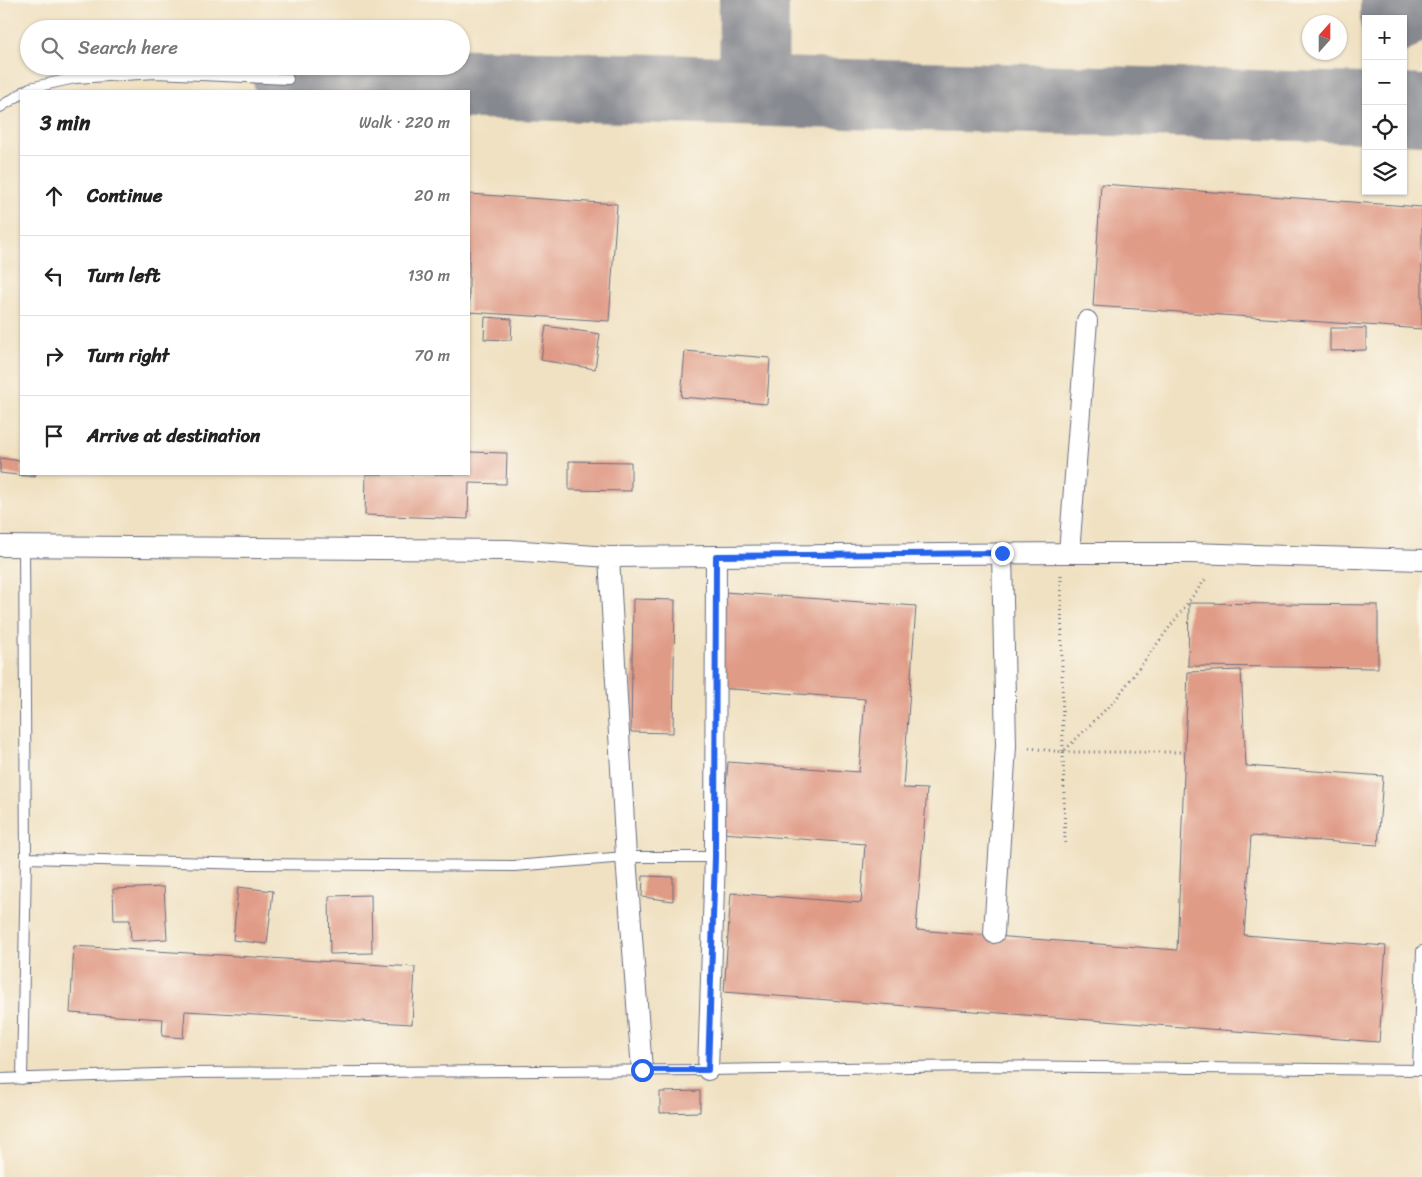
<!DOCTYPE html>
<html lang="en">
<head>
<meta charset="utf-8">
<style>
	body { margin:0; font-family:Sriracha,sans-serif; background:#f2f2f2; color:#222 }
	.controls { position:absolute; right:15px; top:15px; display:grid; overflow:hidden; border-radius:0px; box-shadow:0 1px 4px #0004 }
	.controls button { width:45px; height:45px; display:grid; place-items:center; padding:0; border:0; border-bottom:1px solid #e0e0e0; background:#fff; color:#222; font:25px sans-serif }
	.compass { position:absolute; left:1302px; top:15px; width:45px; height:45px; border-radius:50%; background:#fff; box-shadow:0 1px 4px #0004; rotate:21deg }
	.stop { position:absolute; width:15px; height:15px; margin:-11px; border:4px solid #2563eb; border-radius:50%; background:#fff }
	.stop.end { background:#2563eb; border-color:#fff; box-shadow:0 1px 5px #0008 }
	.list { margin:0; padding:0; list-style:none }
	h2 { display:flex; justify-content:space-between; align-items:center; height:65px; margin:0; padding:0 20px; font-size:21px }
	h2 small { font-size:16px; font-weight:400; color:#767676 }
	.list li { display:grid; grid-template-columns:32px 1fr auto; gap:15px; align-items:center; box-sizing:border-box; height:80px; padding:0 20px; border-top:1px solid #e0e0e0 }
	.list b { display:block; font-size:19px; white-space:nowrap }
	.list em { font-size:16px; font-style:normal; color:#767676 }
	.icon { flex:none; width:28px; height:28px; fill:none; stroke:currentColor; stroke-width:2; stroke-linecap:round; stroke-linejoin:round }
	.map { position:relative; flex:none; width:1422px; height:1177px; overflow:hidden }
	.search { position:absolute; background:#fff; box-shadow:0 1px 4px #0004; left:20px; top:20px; width:450px; height:55px; display:flex; align-items:center; gap:12px; box-sizing:border-box; padding:0 18px; border-radius:28px; color:#767676; font-size:19px }
	.panel { position:absolute; background:#fff; box-shadow:0 1px 4px #0004; left:20px; top:90px; width:450px; height:385px; border-radius:0px }
	.map>svg:first-child { display:block }
	.lines { fill:none; stroke-linecap:round; stroke-linejoin:round }
	.taxiway { stroke:#868890; stroke-width:70 }
	.building { fill:#e09b87 }
	.service-casing { stroke:#666d81; stroke-width:12 }
	.minor-casing { stroke:#666d81; stroke-width:22 }
	.path { stroke:#666d81; stroke-width:3; stroke-dasharray:1 4; stroke-linecap:butt }
	.service { stroke:#fff; stroke-width:10 }
	.minor { stroke:#fff; stroke-width:20 }
	.route { stroke:#2563eb; stroke-width:6 }
</style>
</head>
<body>
<div class="map">
<svg width="1422" height="1177" viewBox="0 0 1422 1177">
	<rect width="100%" height="100%" fill="#fbf7ec"/>
	<filter id="ink" filterUnits="userSpaceOnUse"><feTurbulence type="fractalNoise" baseFrequency=".02" numOctaves="2"/><feDisplacementMap in="SourceGraphic" scale="10" xChannelSelector="R" yChannelSelector="G"/><feConvolveMatrix kernelMatrix="1 2 1 2 8 2 1 2 1" color-interpolation-filters="sRGB"/></filter>
	<filter id="wash" filterUnits="userSpaceOnUse"><feTurbulence type="fractalNoise" baseFrequency=".0096" numOctaves="4" result="noise"/><feDisplacementMap in="SourceGraphic" scale="20" xChannelSelector="R" yChannelSelector="G"/><feGaussianBlur stdDeviation="1.12" result="paint"/><feColorMatrix in="noise" values="0 0 0 0 0 0 0 0 0 0 0 0 0 0 0 0 0 1.4 0 .05"/><feComposite in="paint" operator="in"/></filter>
	<g filter="url(#wash)">
		<rect width="100%" height="100%" fill="#f0e1c2"/>
		<g class="lines">
			<path class="taxiway" d="M1395 0V19
				M288 79 1366 108
				M753 92 754 0
				M1403 109 1422 110"/>
		</g>
		<g id="blocks">
			<path class="building" d="M1101 184 1422 207V329L1093 306Z
				M469 194 617 204 609 321 469 312Z
				M485 317 512 319 511 340 484 339Z
				M546 326 600 334 595 369 541 360Z
				M1330 328H1366V350L1330 351Z
				M685 351 770 358 767 404 681 397Z
				M469 452 507 453 506 484 469 483 468 519 365 515 366 474H469Z
				M0 458 21 461V474H36L35 477 0 473Z
				M569 461 631 462V491L569 490Z
				M724 592 916 606 903 788 927 789 916 930 1177 950 1188 672 1241 670 1246 766 1383 776 1378 845 1251 836 1244 935 1386 946 1379 1042 724 992 731 893 861 903 865 844 722 833 728 762 859 772 865 699 718 688Z
				M633 599 675 600 673 733 631 732Z
				M1189 603 1378 605V668L1188 666Z
				M643 876 673 877V901L642 897Z
				M164 887 167 939 131 941 130 920H114L113 889Z
				M238 887 273 891 267 944 233 940Z
				M371 895 372 953 330 954 329 896Z
				M74 946 415 967 412 1024 185 1011 183 1038 162 1036 163 1019 70 1013Z
				M700 1091V1112L660 1113V1092Z"/>
		</g>
	</g>
	<g filter="url(#ink)">
		<use href="#blocks" fill-opacity="0" stroke="#666d81" stroke-width="1"/>
		<g class="lines">
			<defs>
				<path id="service" d="M25 91 30 88 75 78 156 73 288 79
					M0 107 21 94
					M24 547 26 858
					M1418 1070 1422 951
					M0 1079 189 1073 708 1070 979 1066 1422 1070
					M22 1079 26 858 251 864 514 866 626 857H715"/>
				<path id="minor" d="M0 546 509 550 609 557 1061 553H1190L1422 560
					M1069 553 1087 321
					M609 557 626 857 642 1070
					M994 933 1006 746 1002 553
					M708 1070 715 857 716 556"/>
			</defs>
			<use href="#service" class="service-casing"/>
			<use href="#minor" class="minor-casing"/>
			<path class="path" d="M1061 575 1063 752 1116 699 1207 577
				M1029 748 1063 752H1181
				M1063 752 1065 843"/>
			<use href="#service" class="service"/>
			<use href="#minor" class="minor"/>
		</g>
	</g>
	<g class="lines" filter="url(#ink)">
		<path class="route" d="M642 1070H708L715 857 716 556 1002 553"/>
	</g>
</svg>
<div class="controls">
<button>+</button>
<button>−</button>
<button><svg class="icon" aria-label="locate" viewBox="0 0 24 24"><circle cx="12" cy="12" r="6"/><path d="M12 2v4M12 18v4M2 12h4M18 12h4"/></svg></button>
<button><svg class="icon" aria-label="layers" viewBox="0 0 24 24"><path d="M12 4l9 5-9 5-9-5zM3 14l9 5 9-5"/></svg></button>
</div>
<svg class="compass" viewBox="-18 -18 36 36"><path d="M0-13l5 13h-10z" fill="#e53935"/><path d="M0 13l5-13h-10z" fill="#767676"/></svg>
<div class="stop" style="left:642px;top:1070px"></div>
<div class="stop end" style="left:1002px;top:553px"></div>
<div class="search"><svg class="icon" aria-label="search" viewBox="0 0 24 24"><circle cx="10" cy="10" r="6"/><path d="M15 15l6 6"/></svg>Search here</div>
<section class="panel">
<h2>3 min<small>Walk · 220 m</small></h2>
<ul class="list">
<li><svg class="icon" aria-label="ahead" viewBox="0 0 24 24"><path d="M12 20V5M6 11l6-6 6 6"/></svg><div><b>Continue</b></div><em>20 m</em></li>
<li><svg class="icon" aria-label="left" viewBox="0 0 24 24"><path d="M17 20v-9H6M10 6l-5 5 5 5"/></svg><div><b>Turn left</b></div><em>130 m</em></li>
<li><svg class="icon" aria-label="right" viewBox="0 0 24 24"><path d="M7 20v-9h11M14 6l5 5-5 5"/></svg><div><b>Turn right</b></div><em>70 m</em></li>
<li><svg class="icon" aria-label="arrive" viewBox="0 0 24 24"><path d="M6 21V4h12l-3 4 3 4H6"/></svg><div><b>Arrive at destination</b></div></li>
</ul>
</section>
</div>
</body>
</html>
